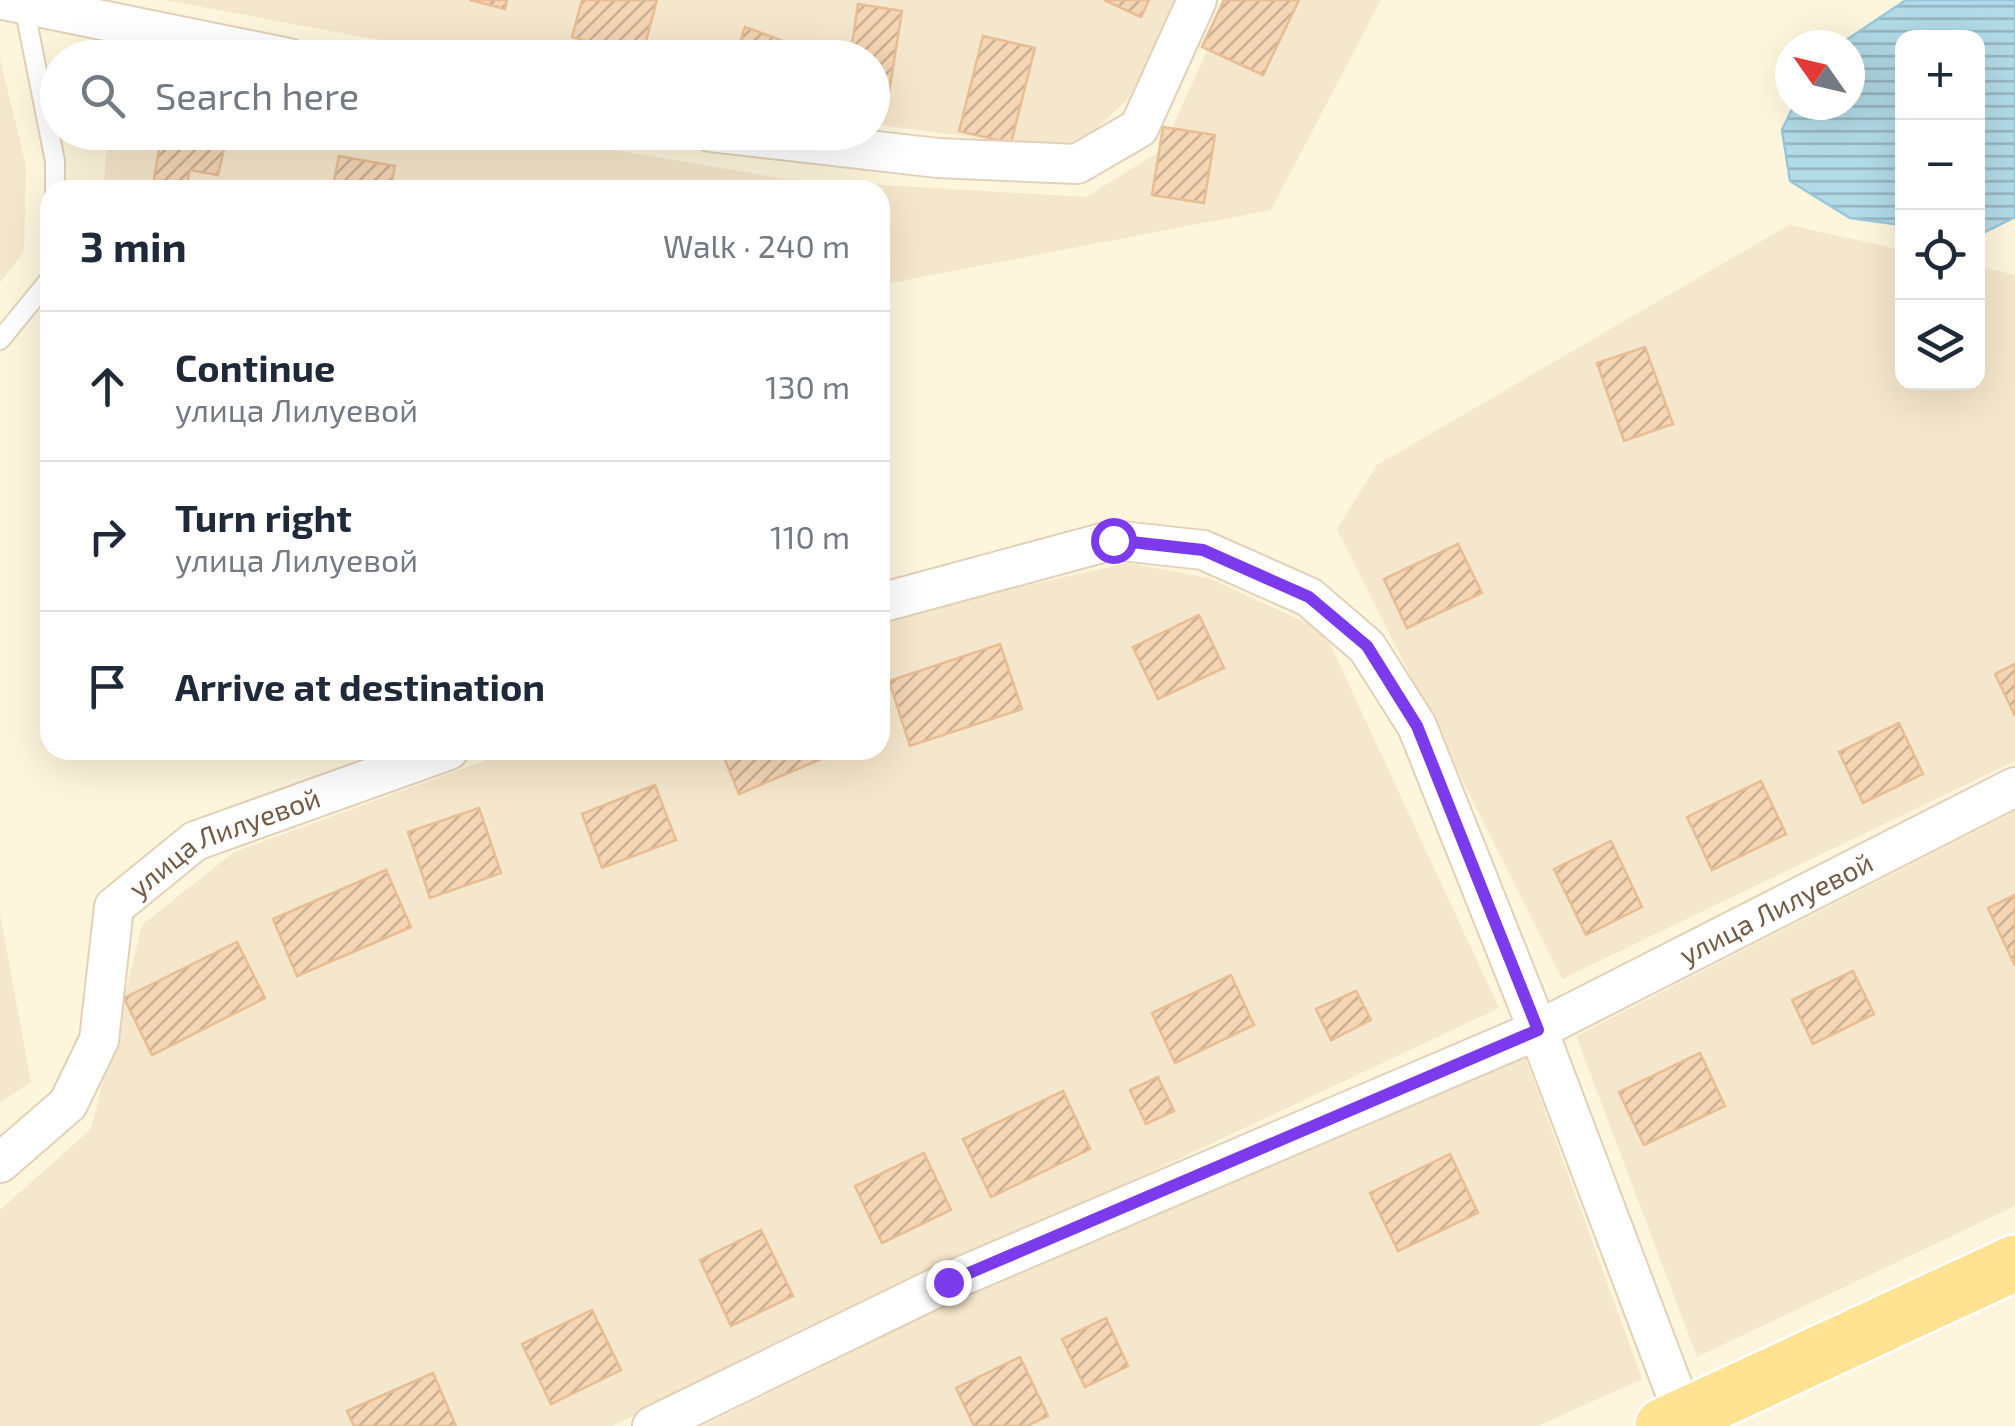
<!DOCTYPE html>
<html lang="en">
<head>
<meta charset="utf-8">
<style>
	body { margin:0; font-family:"Exo 2",sans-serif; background:#f2f2f3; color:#1f2937 }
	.controls { position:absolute; right:30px; top:30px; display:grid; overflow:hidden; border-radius:20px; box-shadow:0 10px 40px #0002 }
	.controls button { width:90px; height:90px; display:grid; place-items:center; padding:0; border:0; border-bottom:2px solid #e0e1e3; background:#fff; color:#1f2937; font:50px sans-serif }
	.compass { position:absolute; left:1775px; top:30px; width:90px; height:90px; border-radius:50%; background:#fff; box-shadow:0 10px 40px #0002; rotate:304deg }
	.stop { position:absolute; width:30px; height:30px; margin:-22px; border:8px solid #7c3aed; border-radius:50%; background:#fff }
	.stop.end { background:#7c3aed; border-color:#fff; box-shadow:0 2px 10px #0008 }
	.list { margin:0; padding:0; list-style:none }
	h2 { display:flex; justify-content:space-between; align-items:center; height:130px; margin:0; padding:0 40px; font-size:42px }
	h2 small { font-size:32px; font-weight:400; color:#747a83 }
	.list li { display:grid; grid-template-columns:65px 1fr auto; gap:30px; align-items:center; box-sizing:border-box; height:150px; padding:0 40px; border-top:2px solid #e0e1e3 }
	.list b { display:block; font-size:38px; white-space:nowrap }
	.list p { margin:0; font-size:32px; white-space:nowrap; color:#747a83 }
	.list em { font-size:32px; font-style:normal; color:#747a83 }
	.icon { flex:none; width:55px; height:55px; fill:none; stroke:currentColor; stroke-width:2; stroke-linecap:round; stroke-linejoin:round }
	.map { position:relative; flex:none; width:2015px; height:1426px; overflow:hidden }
	.search { position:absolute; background:#fff; box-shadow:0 10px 40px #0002; left:40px; top:40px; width:850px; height:110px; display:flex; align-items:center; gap:25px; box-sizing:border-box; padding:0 35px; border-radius:55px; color:#747a83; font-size:38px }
	.panel { position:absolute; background:#fff; box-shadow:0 10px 40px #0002; left:40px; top:180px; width:850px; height:580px; border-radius:30px }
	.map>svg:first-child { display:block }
	.residential { fill:#f5e7cc }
	.water { fill:url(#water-rules); stroke:#97c8da; stroke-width:2.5 }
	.building { fill:url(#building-hatch); stroke:#e8bd93; stroke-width:2.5 }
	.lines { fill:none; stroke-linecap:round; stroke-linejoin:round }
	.lane-casing { stroke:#e2d1b9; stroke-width:22 }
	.street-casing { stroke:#e2d1b9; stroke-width:42 }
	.primary-casing { stroke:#fff; stroke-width:60 }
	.lane { stroke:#fff; stroke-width:18 }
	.street { stroke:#fff; stroke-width:38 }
	.primary { stroke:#ffe393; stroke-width:55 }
	.route { stroke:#7c3aed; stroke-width:12 }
	.labels { text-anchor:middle; stroke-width:9; stroke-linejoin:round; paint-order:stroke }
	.street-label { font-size:28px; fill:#745b45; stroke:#fff8e5 }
</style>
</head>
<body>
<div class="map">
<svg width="2015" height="1426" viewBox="0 0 2015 1426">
	<defs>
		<pattern id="water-rules" width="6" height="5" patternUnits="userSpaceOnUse" patternTransform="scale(2.5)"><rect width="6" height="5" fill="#b2dae7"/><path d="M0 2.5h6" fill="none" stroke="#95b4bd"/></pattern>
		<pattern id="building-hatch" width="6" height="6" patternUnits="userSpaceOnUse" patternTransform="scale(2.5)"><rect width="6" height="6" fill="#f4d5b4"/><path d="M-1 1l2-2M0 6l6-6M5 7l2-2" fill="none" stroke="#cab094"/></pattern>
	</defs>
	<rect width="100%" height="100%" fill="#fef5dd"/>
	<path class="residential" d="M164 0H1176L1129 98 1073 151 873 124 872 58 471 57Z
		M1230 0H1381L1271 210 880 285V190H104L107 133 506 132 786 179 1086 197 1162 150Z
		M0 59 26 166 24 251 0 283Z
		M1789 225 1902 250V382H1978V266L2015 275V761L1562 979 1337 529 1377 465Z
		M1128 563 1209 578 1324 631 1499 1008 612 1426H0V1210L91 1129 142 925 234 852 514 750H880V618Z
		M2015 811V1206L1697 1357 1576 1036Z
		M0 914 31 1082 0 1103Z
		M1524 1053 1642 1379 1538 1426H702L968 1295Z"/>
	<path class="water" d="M1906 0H2015V217L1979 235 1978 38H1902V225L1850 218 1790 181 1782 130 1794 105H1850V45H1839Z"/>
	<path class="building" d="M470 0H507L505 9Z
		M582 0H657L642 56 572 37Z
		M1104 0H1149L1141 17Z
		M1224 0H1299L1263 75 1202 47Z
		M858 4 902 11 886 111 872 109V58H850Z
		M745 27 789 43 784 58H735Z
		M983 36 1035 48 1011 143 959 131Z
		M1163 127 1215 135 1204 203 1152 195Z
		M162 132H228L218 175 190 170 186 190H152Z
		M339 156 395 166 390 190H332Z
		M499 184 532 190H498Z
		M1645 347 1673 424 1624 441 1597 363Z
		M1458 544 1482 593 1407 628 1384 579Z
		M1199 615 1224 668 1158 699 1133 647Z
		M1000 644 1022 709 910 746 889 681Z
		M2015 664V716L1995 674Z
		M1899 723 1923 774 1863 803 1839 752Z
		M721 750H823L826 757 739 794Z
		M1761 781 1786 834 1712 870 1687 817Z
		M655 785 676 840 602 868 582 814Z
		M479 808 501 873 430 898 408 832Z
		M1611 841 1642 907 1586 935 1554 869Z
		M386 870 411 927 297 976 273 919Z
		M2015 895V966L1988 908Z
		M237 942 265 998 152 1055 124 998Z
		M1853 971 1874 1014 1813 1044 1792 1000Z
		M1231 975 1254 1025 1175 1063 1152 1013Z
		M1356 991 1371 1020 1331 1040 1316 1009Z
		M1700 1053 1725 1106 1644 1145 1619 1092Z
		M1158 1077 1174 1111 1146 1124 1130 1090Z
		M1063 1091 1090 1149 991 1197 963 1139Z
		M924 1153 951 1210 882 1243 855 1186Z
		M1450 1154 1478 1213 1398 1251 1370 1193Z
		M761 1230 793 1296 731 1326 700 1260Z
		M592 1310 621 1370 551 1404 522 1344Z
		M1106 1318 1128 1366 1085 1387 1062 1339Z
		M1020 1357 1048 1416 1027 1426H974L956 1388Z
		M433 1373 456 1426H354L347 1411Z"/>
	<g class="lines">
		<defs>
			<path id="lane" d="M24 6 55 161V190
				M0 340 50 279"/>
			<g id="street">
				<path d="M3 0 289 58"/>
				<path d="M710 132 938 158 1077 164 1139 128 1197 0"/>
				<path d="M880 603 1113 540 1203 550 1309 597 1367 647 1417 726 1538 1030 1684 1416"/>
				<path id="s1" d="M0 1163 68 1104 99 1040 114 907 195 841 449 750"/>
				<path id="s2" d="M652 1426 948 1282 1538 1030 2015 787"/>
			</g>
			<path id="primary" d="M1663 1426 2015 1263"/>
		</defs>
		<use href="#lane" class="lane-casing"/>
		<use href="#street" class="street-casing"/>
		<use href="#primary" class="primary-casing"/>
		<use href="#lane" class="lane"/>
		<use href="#street" class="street"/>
		<use href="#primary" class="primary"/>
	</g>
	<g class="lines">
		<path class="route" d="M948 1282 1538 1030 1417 726 1367 646 1309 597 1203 550 1113 540"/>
	</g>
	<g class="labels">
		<g class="street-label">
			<text dy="10" stroke="none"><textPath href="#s1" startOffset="425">улица Лилуевой</textPath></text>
			<text dy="10" stroke="none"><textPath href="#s2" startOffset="1238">улица Лилуевой</textPath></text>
		</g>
	</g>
</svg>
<div class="controls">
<button>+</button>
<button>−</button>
<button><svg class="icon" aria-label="locate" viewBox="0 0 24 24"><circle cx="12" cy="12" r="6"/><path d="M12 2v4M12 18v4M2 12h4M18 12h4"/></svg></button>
<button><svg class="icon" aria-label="layers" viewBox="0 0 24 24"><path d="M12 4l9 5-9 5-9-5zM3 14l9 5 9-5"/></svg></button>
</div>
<svg class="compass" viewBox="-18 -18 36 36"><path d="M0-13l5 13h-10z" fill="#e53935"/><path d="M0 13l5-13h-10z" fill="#747a83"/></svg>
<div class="stop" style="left:1113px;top:540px"></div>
<div class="stop end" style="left:948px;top:1282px"></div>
<div class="search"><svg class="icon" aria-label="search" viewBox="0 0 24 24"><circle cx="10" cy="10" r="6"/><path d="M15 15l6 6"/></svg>Search here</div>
<section class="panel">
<h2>3 min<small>Walk · 240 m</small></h2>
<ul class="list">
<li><svg class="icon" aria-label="ahead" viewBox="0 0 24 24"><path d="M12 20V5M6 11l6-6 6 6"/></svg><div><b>Continue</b><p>улица Лилуевой</p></div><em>130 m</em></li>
<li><svg class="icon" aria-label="right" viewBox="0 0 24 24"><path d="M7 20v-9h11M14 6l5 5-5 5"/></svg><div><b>Turn right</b><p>улица Лилуевой</p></div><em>110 m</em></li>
<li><svg class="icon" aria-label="arrive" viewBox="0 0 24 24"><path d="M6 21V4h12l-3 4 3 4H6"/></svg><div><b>Arrive at destination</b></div></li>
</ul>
</section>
</div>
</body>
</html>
